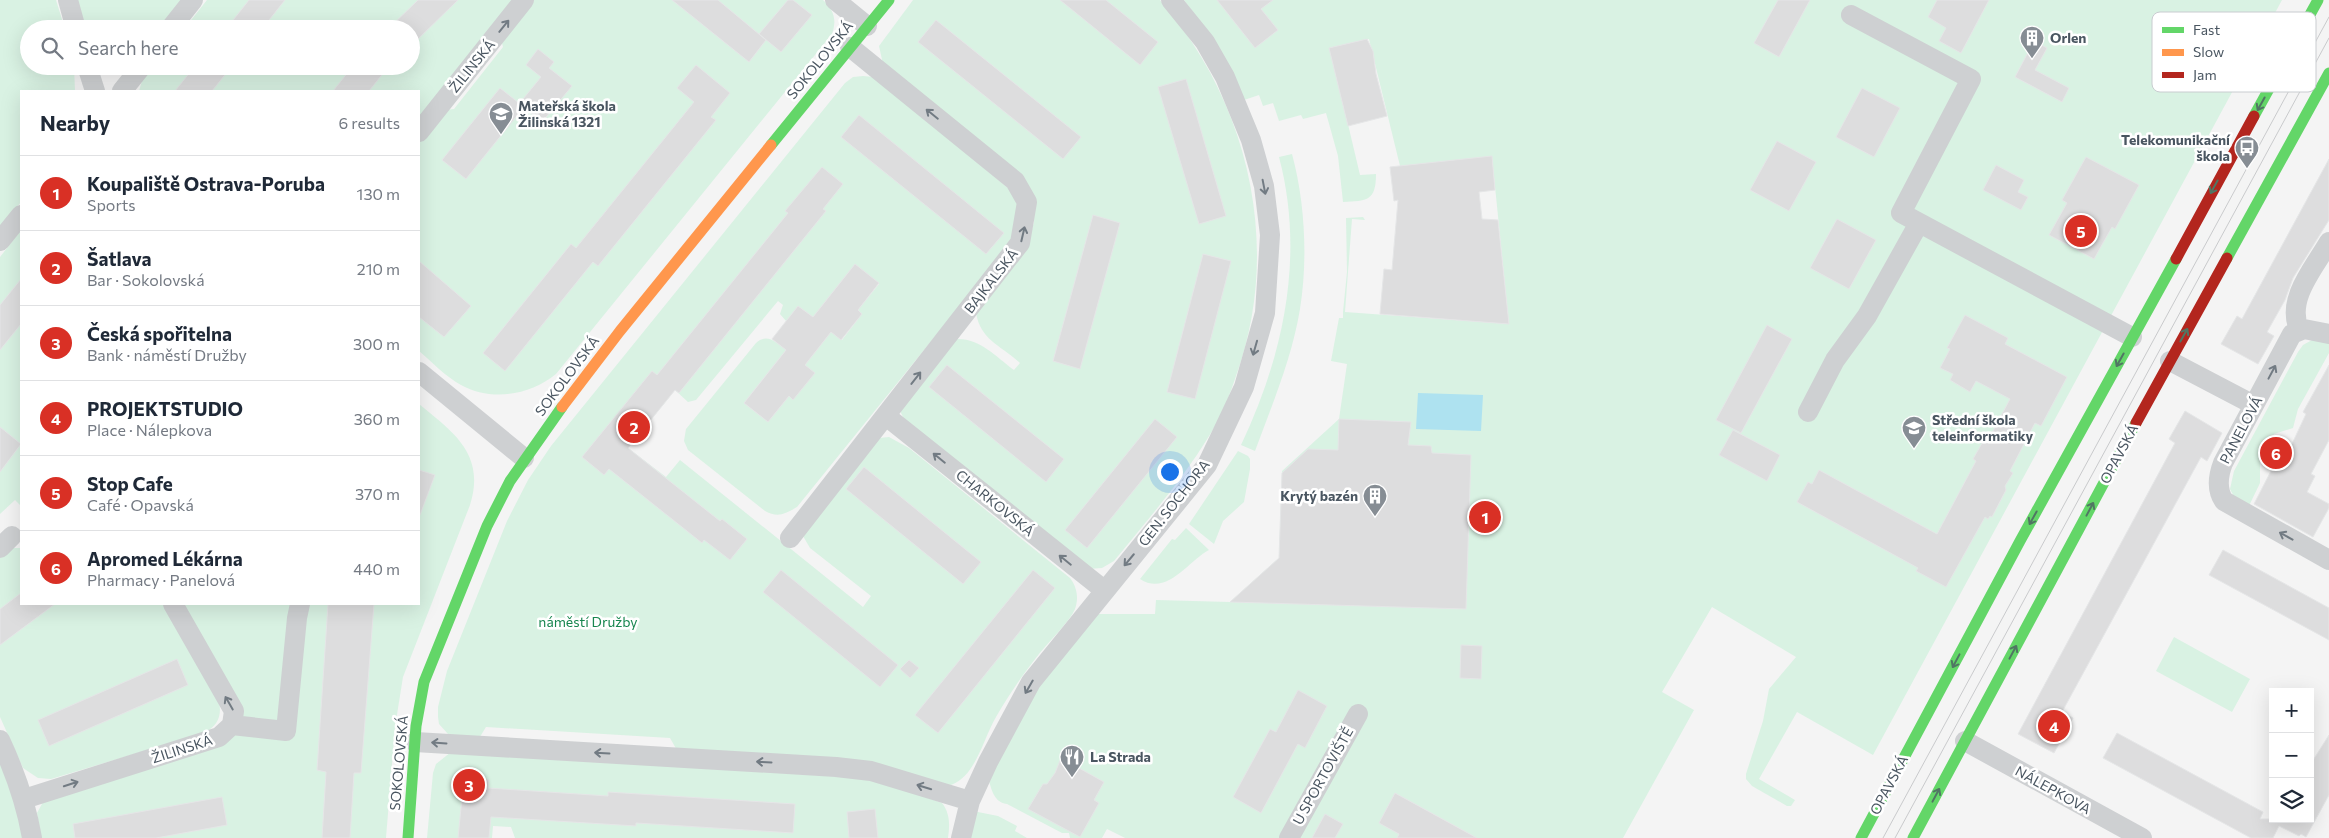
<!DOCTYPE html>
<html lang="en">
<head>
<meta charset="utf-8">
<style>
	body { margin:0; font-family:Commissioner,sans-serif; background:#f6f6f7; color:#1f2937 }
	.controls { position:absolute; right:15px; bottom:15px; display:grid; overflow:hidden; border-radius:0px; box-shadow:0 5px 20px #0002 }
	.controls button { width:45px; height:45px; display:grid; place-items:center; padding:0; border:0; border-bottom:1px solid #e0e1e3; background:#fff; color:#1f2937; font:25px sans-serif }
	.you { position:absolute; left:1169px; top:471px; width:18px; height:18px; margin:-12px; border:4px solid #fff; border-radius:50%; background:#1a73e8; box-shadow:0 0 0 8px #1a73e833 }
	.badge { display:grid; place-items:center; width:32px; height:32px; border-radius:50%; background:#d93025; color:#fff; font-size:16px; font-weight:700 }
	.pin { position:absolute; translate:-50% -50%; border:2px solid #fff; box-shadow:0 1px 5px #0006 }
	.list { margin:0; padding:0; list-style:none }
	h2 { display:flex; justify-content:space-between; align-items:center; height:65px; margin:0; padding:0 20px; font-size:21px }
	h2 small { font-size:16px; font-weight:400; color:#747a83 }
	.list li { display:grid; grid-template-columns:32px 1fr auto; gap:15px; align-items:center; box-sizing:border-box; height:75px; padding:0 20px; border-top:1px solid #e0e1e3 }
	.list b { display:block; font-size:19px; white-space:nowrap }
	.list p { margin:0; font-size:16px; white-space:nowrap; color:#747a83 }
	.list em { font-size:16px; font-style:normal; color:#747a83 }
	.icon { flex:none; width:28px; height:28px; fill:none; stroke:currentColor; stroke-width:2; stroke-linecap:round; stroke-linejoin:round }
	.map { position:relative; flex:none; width:2329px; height:838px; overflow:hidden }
	.search { position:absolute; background:#fff; box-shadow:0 5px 20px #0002; left:20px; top:20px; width:400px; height:55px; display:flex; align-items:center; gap:12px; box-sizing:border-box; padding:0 18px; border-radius:28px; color:#747a83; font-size:19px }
	.panel { position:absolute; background:#fff; box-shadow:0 5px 20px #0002; left:20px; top:90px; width:400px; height:515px; border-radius:0px }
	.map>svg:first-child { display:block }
	.green { fill:#d9f2e3 }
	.water { fill:#aee2f0 }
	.building { fill:#ddddde; stroke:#e5e6e7 }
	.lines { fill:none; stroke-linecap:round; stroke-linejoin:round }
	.street { stroke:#ced0d2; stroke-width:20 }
	.fast { stroke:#63d668; stroke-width:11 }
	.slow { stroke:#ff974d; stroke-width:11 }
	.jam { stroke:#b3261e; stroke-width:11 }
	.tram { stroke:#c9cacc; stroke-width:1 }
	.oneway { stroke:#727b83 }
	.oneway2 { stroke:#507663 }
	.labels { text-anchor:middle; stroke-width:5; stroke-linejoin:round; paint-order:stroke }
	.poi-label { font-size:14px; font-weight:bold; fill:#4a5661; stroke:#fff; text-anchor:start }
	.street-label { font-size:14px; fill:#4a5661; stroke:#fff }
	.park-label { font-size:14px; fill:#17864f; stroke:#fff }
	.key { fill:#fff; stroke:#c9ccd0; stroke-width:1 }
	.key-label { font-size:14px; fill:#4a5661 }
</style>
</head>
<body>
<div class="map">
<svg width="2329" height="838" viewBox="0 0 2329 838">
	<rect width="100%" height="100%" fill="#f4f4f4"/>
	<path class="green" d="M0 0H56L65 29H29V66H74L75 91H21V202L0 228Z
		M75 0H184L161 29H83Z
		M207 0H517L419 121V91H139L142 81 153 66H411V29H184Z
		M533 0H823C834 10 837 20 832 34L556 374C530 395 492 402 461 385 446 377 432 362 419 351V142L445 110 454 109 503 47 501 39Z
		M913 0H1160C1250 104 1283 249 1235 379 1230 393 1225 408 1218 421 1189 472 1151 516 1114 561L1102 568 1088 569 909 428 901 413V403L956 339C980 338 995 356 1014 370L1020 363C1001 345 981 341 976 313L1028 244 1034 222 1031 198 883 64 879 46Z
		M1184 0H2282L1873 755 1797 712 1759 779 1795 800 1791 806H1787L1752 786 1746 779V774L1763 721 1769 689 1796 657 1712 607 1662 692 1694 710 1623 838H1477L1395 793 1379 823 1399 834 1397 838H1125L1107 829 1102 838H1070L1069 833H1062L1007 804C992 802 991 786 987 774L1028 700 1095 614H1155L1156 600 1230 602 1279 558 1282 471 1339 419 1347 364 1331 361 1339 318H1343V312L1347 272 1346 218 1363 217 1365 220 1352 219 1345 312 1509 324 1492 157 1400 166 1369 39 1330 48 1360 175 1376 174C1376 201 1367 201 1343 202L1338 156 1326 113 1303 119 1301 115 1279 121 1273 103 1263 106 1259 95 1244 100 1215 42Z
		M863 76 874 77 1014 193 1020 211 1013 240 797 507C785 514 778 518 765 511L688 450 684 441 686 429 756 343C767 333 776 342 786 350L744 403 768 422 789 396 805 365 831 332 842 340 862 314 858 310 879 284 855 264 813 317 798 306 786 321 780 314 783 305 778 301 696 400 688 402 675 390 628 448 666 477 680 460 863 607 871 596 810 548 803 536 879 438 889 437 909 448 1070 578C1077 587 1079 598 1075 609 1070 621 1048 643 1039 654 1023 674 1009 695 996 717 983 739 976 776 951 785L678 752 670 738 486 727 478 740 448 734 439 724 438 717V707L447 671 507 521 528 480 551 446 845 83 853 77Z
		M1292 154C1305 202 1308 259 1300 309 1292 358 1272 405 1255 451L1241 445C1284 355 1305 255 1279 157Z
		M21 230V506L15 500 0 514V257Z
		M2312 340H2329V353L2298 409 2293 428 2274 434 2260 461V483L2247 510 2238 504 2230 489 2234 471 2298 352 2303 345Z
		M419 404C453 432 486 454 470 505L403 677 395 727 386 838H41L37 813 43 802 240 729 179 604H419Z
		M1238 451 1248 456 1250 459V469L1244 502 1223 521 1214 544 1189 524Z
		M1186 528 1209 550C1189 560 1167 597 1140 579L1172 539 1175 540Z
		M13 548H21V604H163L219 701C222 716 218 726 204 733L51 779 38 778 23 768 0 717V558Z
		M2174 637 2250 679 2232 712 2156 671Z
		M451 752 858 778 898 787 942 803C950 813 950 825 948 838H515L511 827 493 826 492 838H427L433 773 436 764Z
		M0 761 14 800 23 838H0Z
		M973 811 998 816 1017 826 1015 831 1027 838H966Z"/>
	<path class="water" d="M1418 393 1483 395 1481 431 1416 429Z"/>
	<path class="building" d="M249 0H285L262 29H226Z
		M418 0H458L411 46V29H388Z
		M672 0H718L766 40 749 62Z
		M788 0H793L812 15 781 52 759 34Z
		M1060 0H1106L1158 42 1140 65Z
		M1217 0H1273L1261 9 1278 30 1255 48Z
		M1778 0H1810L1779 57 1754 43Z
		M1937 0H1989L1961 53 1939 41 1946 28 1928 17Z
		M936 20 1081 137 1063 159 918 42Z
		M1367 39 1373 51 1376 74 1387 116 1348 126 1329 48Z
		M2034 41 2047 48 2035 70 2069 88 2062 102 2015 77Z
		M538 49 554 62 549 68 572 86 542 122 519 104 541 77 526 65Z
		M696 65 730 93 711 117 716 120 598 266 593 262 505 371 483 353 571 244 576 248 694 102 677 88Z
		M195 66H232L212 91H175Z
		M353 66H389L369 91H333Z
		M1186 79 1226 216 1199 224 1158 87Z
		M500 88 524 107 466 179 442 160Z
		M1862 88 1900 108 1874 157 1836 137Z
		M859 115 1004 233 986 254 841 137Z
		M1777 141 1816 162 1789 211 1750 190Z
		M1492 156 1495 190 1479 192 1482 219 1498 220 1509 324 1380 314 1384 269 1392 270 1398 200 1394 201 1390 167Z
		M2086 157 2139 185 2115 229 2112 227 2094 259 2049 235 2067 203 2062 200Z
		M2329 159V220L2293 278 2285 300 2267 332 2274 336 2258 364 2221 344 2237 316 2242 319Z
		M1996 165 2024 180 2018 192 2028 197 2021 210 1983 190Z
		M822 167 843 184 823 209 826 211 679 393 675 390 628 448 720 521 722 519 747 539 730 560 704 540 702 543 609 469 604 475 582 457 652 371 657 375 788 213 785 211Z
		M1093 215 1120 223 1080 369 1053 361Z
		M1837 219 1876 240 1849 289 1810 268Z
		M1203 254 1231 261 1195 399 1167 392Z
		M419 261 471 306 444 337 419 317Z
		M855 264 879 283 858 310 862 314 841 340 831 332 805 365 815 373 793 400 789 396 768 422 744 403 786 350 772 339 798 306 813 317Z
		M21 279V324L0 350V305Z
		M1965 315 2008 338 2005 344 2067 377 2041 426 2035 423 2010 471 2013 473 2005 486 2006 490 1992 517 1990 516 1988 519 1985 517 1946 587 1916 571 1918 568 1797 502 1808 482 1812 484 1819 470 1937 534 1976 461 1973 459 1985 438 1993 431 2010 399 1976 381 1970 392 1950 380 1953 374 1940 368 1950 349 1947 348Z
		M1767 325 1792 339 1741 433 1716 420Z
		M947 365 1064 459 1046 482 929 387Z
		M2329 365V440L2311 474 2315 476 2307 492 2329 504V508L2313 537 2254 504 2273 467 2264 462 2277 439 2291 446 2306 414 2303 412Z
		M2185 411 2222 433 2207 461 2201 457 2062 712 2073 718 2054 753 2018 734 2175 443 2169 439Z
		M1155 419 1177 437 1087 548 1065 530Z
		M1339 419 1411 422 1408 445 1431 446 1432 453 1471 455 1466 609 1230 602 1279 558 1282 473 1308 449 1338 450Z
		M0 427 21 444 0 472Z
		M1733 430 1780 455 1767 481 1719 455Z
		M864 467 981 562 963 584 846 489Z
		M419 470 435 475 420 515H419Z
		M2223 550 2329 608V640L2209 575Z
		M781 570 898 665 880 687 763 592Z
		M1033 570 1055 588 938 733 915 715Z
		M21 593V604H55L0 645V609Z
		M328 604H374L361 773H354L350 838H322L326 772 317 770Z
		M1461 645 1482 646 1481 679 1460 678Z
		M177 659 188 685 49 746 38 720Z
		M909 660 919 668 910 678 900 669Z
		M1298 690 1327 706 1305 748 1298 744 1261 813 1233 797 1270 729 1276 732Z
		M2117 733 2263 812 2260 819H2310V765L2329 735V795L2306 837 2301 834 2299 836 2279 826 2273 838H2251L2103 758Z
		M1061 758 1104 782 1094 800 1099 803 1080 837 1028 809 1043 784H1047L1055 773Z
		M464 777 489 780 488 788 608 796V792L795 804 793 833 636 823V826L491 817 489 838H458Z
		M1395 793 1477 838H1397L1399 834 1379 823Z
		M222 797 227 825 156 838H75L73 824Z
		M875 809 878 838H849L847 812Z
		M1325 814 1343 824 1335 838H1312Z"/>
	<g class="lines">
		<path class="street" d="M68 0 76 29
			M835 0 867 26
			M1851 15 1971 79 1901 213 2132 337
			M170 29 193 0
			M87 66 95 91
			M122 91 142 66
			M419 132 524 0
			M0 241 21 215
			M2299 329C2286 299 2314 268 2329 242
			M2329 334 2304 329 2292 334 2223 463C2218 476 2216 489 2224 501L2329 560
			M2170 361 2254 405
			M419 372 524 458
			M1808 412 1835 360 1867 316 1919 223
			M886 416 1104 590
			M790 538 1020 243 1027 202 1015 181 850 47
			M0 548 12 536
			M232 725 286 731 297 618 300 604
			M0 740C15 772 26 803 32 838
			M1965 741 2142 838
			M415 742 836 767 871 771 970 801
			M24 799 219 737 232 725 234 711 173 604
			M961 838 970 801 988 762 1031 682 1207 465 1244 387 1265 313 1270 235 1264 186 1251 140 1225 77 1205 42 1171 0
			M1289 838 1358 714"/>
		<path class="fast" d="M2254 116 2318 0
			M771 145 889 0
			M2227 258 2329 73
			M408 838 416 726 424 682 487 526 510 481 562 407
			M1861 838 2020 541 2176 259
			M1913 838 2136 423"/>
		<path class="slow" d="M562 407 620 331 771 145"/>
		<path class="jam" d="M2176 259 2254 116
			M2136 423 2227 258"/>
		<path class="tram" d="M1883 838 2329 17
			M1895 838 2329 38"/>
	</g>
	<defs><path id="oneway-shaft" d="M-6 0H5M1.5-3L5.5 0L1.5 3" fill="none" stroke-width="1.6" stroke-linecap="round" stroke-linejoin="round" transform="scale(1.25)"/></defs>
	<g class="oneway">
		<use href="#oneway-shaft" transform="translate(504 26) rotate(-51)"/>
		<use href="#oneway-shaft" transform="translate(932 114) rotate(-141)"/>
		<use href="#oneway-shaft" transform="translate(1264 187) rotate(79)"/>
		<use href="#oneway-shaft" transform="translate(1023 234) rotate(-77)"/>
		<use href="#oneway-shaft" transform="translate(1255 348) rotate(106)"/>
		<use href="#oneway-shaft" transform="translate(2272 372) rotate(-62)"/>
		<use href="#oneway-shaft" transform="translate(916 378) rotate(-52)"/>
		<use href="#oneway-shaft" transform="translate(939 458) rotate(-141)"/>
		<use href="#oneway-shaft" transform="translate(2286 536) rotate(-151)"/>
		<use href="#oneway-shaft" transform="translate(1065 560) rotate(-141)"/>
		<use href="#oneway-shaft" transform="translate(1129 560) rotate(130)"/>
		<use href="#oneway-shaft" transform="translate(1029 687) rotate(120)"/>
		<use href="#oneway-shaft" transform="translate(229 703) rotate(-120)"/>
		<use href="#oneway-shaft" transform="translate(439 743) rotate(-176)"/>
		<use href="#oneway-shaft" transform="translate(602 753) rotate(-177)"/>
		<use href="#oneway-shaft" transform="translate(764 762) rotate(-177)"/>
		<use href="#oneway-shaft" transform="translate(71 784) rotate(-18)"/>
		<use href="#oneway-shaft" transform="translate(924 787) rotate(-163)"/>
	</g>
	<g class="oneway2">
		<use href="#oneway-shaft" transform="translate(2261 104) rotate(119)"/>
		<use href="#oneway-shaft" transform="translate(2214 187) rotate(119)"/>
		<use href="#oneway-shaft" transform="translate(2184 335) rotate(-61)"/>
		<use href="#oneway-shaft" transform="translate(2120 360) rotate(119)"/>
		<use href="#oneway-shaft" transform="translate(2090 509) rotate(-62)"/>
		<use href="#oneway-shaft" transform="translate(2033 518) rotate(119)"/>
		<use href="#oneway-shaft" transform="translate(2013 652) rotate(-62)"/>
		<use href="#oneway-shaft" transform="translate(1956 661) rotate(118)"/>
		<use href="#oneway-shaft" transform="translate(1936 795) rotate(-62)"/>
	</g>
	<defs>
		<symbol id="building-pin" viewBox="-11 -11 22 30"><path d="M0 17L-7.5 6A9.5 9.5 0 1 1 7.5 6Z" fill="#868d94" stroke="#fff"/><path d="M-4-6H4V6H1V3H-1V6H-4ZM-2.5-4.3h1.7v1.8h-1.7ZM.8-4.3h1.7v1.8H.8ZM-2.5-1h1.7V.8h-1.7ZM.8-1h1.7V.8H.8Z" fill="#fff"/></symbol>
		<symbol id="school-pin" viewBox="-11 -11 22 30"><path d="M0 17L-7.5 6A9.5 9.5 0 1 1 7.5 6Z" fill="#868d94" stroke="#fff"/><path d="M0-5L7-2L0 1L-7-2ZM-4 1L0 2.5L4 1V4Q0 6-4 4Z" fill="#fff"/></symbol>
		<symbol id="bus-pin" viewBox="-11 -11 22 30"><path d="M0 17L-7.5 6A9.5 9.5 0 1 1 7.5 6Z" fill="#868d94" stroke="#fff"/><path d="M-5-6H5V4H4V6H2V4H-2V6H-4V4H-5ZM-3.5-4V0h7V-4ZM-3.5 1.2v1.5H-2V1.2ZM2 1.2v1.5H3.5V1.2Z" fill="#fff"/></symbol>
		<symbol id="restaurant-pin" viewBox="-11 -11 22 30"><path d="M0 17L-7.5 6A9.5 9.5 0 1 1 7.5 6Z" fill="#868d94" stroke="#fff"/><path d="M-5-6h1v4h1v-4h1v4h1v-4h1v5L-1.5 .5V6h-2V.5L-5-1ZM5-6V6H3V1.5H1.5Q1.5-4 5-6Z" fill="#fff"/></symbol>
	</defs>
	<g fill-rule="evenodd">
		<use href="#building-pin" x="2018" y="24" width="28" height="38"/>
		<use href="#school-pin" x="487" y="100" width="28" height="38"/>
		<use href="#bus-pin" x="2233" y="134" width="28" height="38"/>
		<use href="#school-pin" x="1900" y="414" width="28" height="38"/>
		<use href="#building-pin" x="1361" y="482" width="28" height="38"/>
		<use href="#restaurant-pin" x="1058" y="743" width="28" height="38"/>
	</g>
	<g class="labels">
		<g class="poi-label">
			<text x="2050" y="43">Orlen</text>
			<text x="518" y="111">Mateřská škola<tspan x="518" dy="16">Žilinská 1321</tspan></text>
			<text x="2230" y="145" text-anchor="end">Telekomunikační<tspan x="2230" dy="16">škola</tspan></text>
			<text x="1932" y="425">Střední škola<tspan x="1932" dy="16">teleinformatiky</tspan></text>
			<text x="1358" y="501" text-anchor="end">Krytý bazén</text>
			<text x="1090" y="762">La Strada</text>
		</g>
		<g class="street-label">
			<text transform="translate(820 60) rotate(-51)" y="5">SOKOLOVSKÁ</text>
			<text transform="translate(472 66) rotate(-51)" y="5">ŽILINSKÁ</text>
			<text transform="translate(991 281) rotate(-52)" y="5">BAJKALSKÁ</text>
			<text transform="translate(567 376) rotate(-53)" y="5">SOKOLOVSKÁ</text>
			<text transform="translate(2241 430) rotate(-62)" y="5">PANELOVÁ</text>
			<text transform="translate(2119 454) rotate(-62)" y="5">OPAVSKÁ</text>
			<text transform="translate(995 503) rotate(39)" y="5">CHARKOVSKÁ</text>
			<text transform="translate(1174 503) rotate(-52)" y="5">GEN. SOCHORA</text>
			<text transform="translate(182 749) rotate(-18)" y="5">ŽILINSKÁ</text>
			<text transform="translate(399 763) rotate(-85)" y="5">SOKOLOVSKÁ</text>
			<text transform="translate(1323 776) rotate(-61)" y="5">U SPORTOVIŠTĚ</text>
			<text transform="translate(1889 785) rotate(-62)" y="5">OPAVSKÁ</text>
			<text transform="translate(2053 790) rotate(29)" y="5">NÁLEPKOVA</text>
		</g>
		<g class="park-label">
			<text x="588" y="627">náměstí Družby</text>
		</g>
	</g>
	<rect x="2152" y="12" width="164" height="80" rx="8" class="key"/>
	<rect x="2162" y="27" width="22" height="6" fill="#63d668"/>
	<rect x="2162" y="49" width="22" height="7" fill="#ff974d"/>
	<rect x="2162" y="72" width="22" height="6" fill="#b3261e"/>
	<g class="key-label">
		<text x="2193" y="35">Fast</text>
		<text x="2193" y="57">Slow</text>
		<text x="2193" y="80">Jam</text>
	</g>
</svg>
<div class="controls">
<button>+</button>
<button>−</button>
<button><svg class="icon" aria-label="layers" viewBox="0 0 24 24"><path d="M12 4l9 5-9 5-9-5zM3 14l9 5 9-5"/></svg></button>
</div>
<div class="you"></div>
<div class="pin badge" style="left:1485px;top:517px">1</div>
<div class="pin badge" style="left:634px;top:427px">2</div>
<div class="pin badge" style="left:469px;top:785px">3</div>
<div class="pin badge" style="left:2054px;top:726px">4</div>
<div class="pin badge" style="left:2081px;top:231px">5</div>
<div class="pin badge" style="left:2276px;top:453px">6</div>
<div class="search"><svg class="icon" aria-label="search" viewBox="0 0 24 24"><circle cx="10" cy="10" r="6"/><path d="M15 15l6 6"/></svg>Search here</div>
<section class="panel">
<h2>Nearby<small>6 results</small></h2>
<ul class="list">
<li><span class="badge">1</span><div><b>Koupaliště Ostrava-Poruba</b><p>Sports</p></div><em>130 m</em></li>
<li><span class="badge">2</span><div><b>Šatlava</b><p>Bar · Sokolovská</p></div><em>210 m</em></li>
<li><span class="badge">3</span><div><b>Česká spořitelna</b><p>Bank · náměstí Družby</p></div><em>300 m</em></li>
<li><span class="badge">4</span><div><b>PROJEKTSTUDIO</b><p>Place · Nálepkova</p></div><em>360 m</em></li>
<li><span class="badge">5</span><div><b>Stop Cafe</b><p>Café · Opavská</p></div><em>370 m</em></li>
<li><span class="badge">6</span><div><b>Apromed Lékárna</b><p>Pharmacy · Panelová</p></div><em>440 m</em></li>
</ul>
</section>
</div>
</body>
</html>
